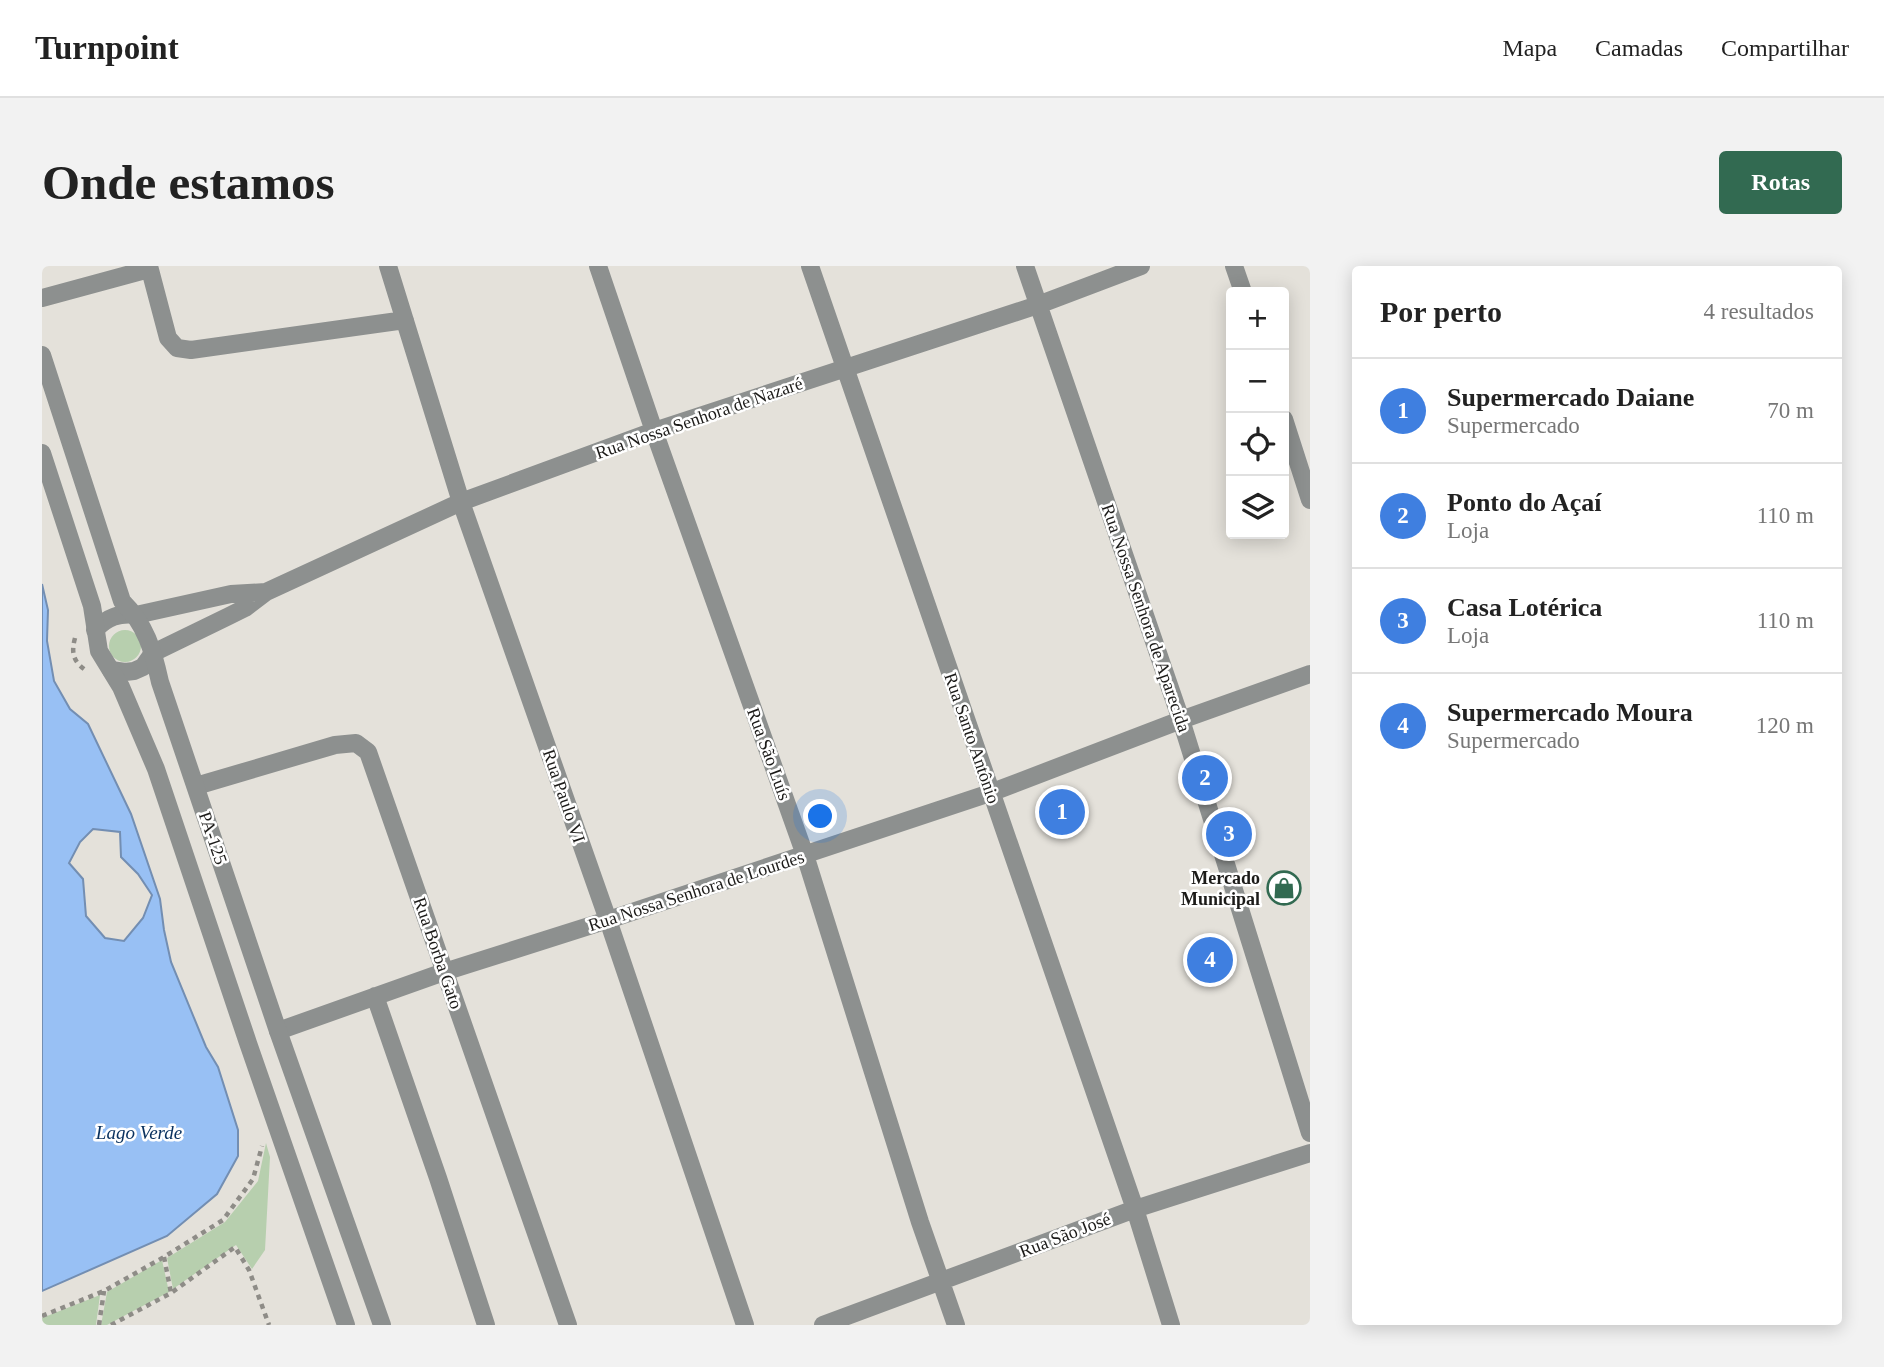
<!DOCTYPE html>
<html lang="pt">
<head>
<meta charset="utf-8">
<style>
	body { margin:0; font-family:"Times New Roman",serif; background:#f2f2f2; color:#222 }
	.controls { position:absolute; right:21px; top:21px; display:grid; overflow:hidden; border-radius:7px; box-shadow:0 4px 18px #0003 }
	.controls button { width:63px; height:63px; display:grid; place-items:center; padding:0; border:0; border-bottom:2px solid #e0e0e0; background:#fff; color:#222; font:35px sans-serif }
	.you { position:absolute; left:779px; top:551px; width:24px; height:24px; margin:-18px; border:5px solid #fff; border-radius:50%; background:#1a73e8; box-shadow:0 0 0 10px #1a73e833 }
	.badge { display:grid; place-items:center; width:46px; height:46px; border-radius:50%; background:#326a51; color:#fff; font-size:23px; font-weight:700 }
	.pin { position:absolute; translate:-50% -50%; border:4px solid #fff; box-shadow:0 2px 7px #0006 }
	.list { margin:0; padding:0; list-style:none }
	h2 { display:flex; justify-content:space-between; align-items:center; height:91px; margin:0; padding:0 28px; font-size:30px }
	h2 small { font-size:23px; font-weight:400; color:#767676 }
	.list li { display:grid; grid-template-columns:46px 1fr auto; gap:21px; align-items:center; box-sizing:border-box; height:105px; padding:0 28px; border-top:2px solid #e0e0e0 }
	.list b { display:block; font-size:26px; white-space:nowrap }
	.list p { margin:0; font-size:23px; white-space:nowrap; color:#767676 }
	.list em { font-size:23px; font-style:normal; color:#767676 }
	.icon { flex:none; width:38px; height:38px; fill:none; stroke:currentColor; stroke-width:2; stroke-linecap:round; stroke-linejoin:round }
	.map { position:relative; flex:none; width:1268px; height:1059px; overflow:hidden; border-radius:7px }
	header { display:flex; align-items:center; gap:42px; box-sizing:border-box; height:98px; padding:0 35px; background:#fff; border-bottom:2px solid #e0e0e0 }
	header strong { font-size:33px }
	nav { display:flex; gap:38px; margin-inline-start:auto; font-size:24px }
	.intro { display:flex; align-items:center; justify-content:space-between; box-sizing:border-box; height:168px; padding:0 42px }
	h1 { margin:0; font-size:49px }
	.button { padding:18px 32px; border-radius:7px; background:#326a51; color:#fff; font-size:24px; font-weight:700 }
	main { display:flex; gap:42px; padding:0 42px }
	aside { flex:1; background:#fff; border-radius:7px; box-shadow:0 4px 18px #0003 }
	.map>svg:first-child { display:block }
	.green { fill:#b7cfae }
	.water { fill:#98c0f4; stroke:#738eb2; stroke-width:2; fill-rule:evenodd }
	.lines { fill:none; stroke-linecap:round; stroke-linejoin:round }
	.path { stroke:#8e8c87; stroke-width:4.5; stroke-dasharray:5 5; stroke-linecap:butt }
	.minor { stroke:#8d908f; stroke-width:18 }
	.tertiary { stroke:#8d908f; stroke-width:18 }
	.labels { text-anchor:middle; stroke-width:5; stroke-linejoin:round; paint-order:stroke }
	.street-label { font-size:18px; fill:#1c1b19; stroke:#fff }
	.poi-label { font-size:18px; font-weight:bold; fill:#1c1b19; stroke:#fff; text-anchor:end }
	.water-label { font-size:19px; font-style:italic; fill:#09315f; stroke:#fff }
</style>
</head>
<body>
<header>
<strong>Turnpoint</strong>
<nav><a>Mapa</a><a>Camadas</a><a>Compartilhar</a></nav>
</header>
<div class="intro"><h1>Onde estamos</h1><a class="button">Rotas</a></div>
<main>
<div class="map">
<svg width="1268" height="1059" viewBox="0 0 1268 1059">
	<rect width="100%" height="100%" fill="#e4e1da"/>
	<path class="green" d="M67 380a16 16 0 1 1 32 0a16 16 0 1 1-32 0Z
		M224 877 228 891 223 984 210 1003 194 979 131 1023 125 992 183 956 216 915Z
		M120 994 127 1026 65 1059H59L65 1026Z
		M58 1029 54 1059H0V1052Z"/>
	<path class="water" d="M0 318 6 344 5 375 12 415 28 443 46 458 89 548 118 633 122 664 129 696 164 781 176 801 196 864V890L175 928 125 970 0 1025ZM51 563 78 566 79 591 96 608 110 629 101 652 82 675 63 672 44 650 41 613 27 597 38 576Z"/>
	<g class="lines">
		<path class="path" d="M33 372C29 387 31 396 45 405
			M122 991 129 1027
			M0 1050 62 1025 122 991 181 954 211 913 220 880
			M57 1059 62 1025
			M69 1059 129 1027 193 981 207 1004 227 1059"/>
		<path class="minor" d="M107 0 126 72 135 82 149 84 363 54
			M346 0 419 236 566 654 703 1059
			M556 0 612 165 763 589 878 956 914 1059
			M768 0 1093 943 1129 1059
			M983 0 1139 454 1268 867
			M1192 0 1201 26
			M0 32 107 3
			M1242 153 1268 234
			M53 364C65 351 77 347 94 349L189 328 224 326
			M69 404 83 406 92 405 101 401 111 387 187 350 203 342 224 326 419 236 612 165 996 39 1099 0
			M154 520 293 479 314 477 326 486 526 1059
			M333 730 396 912 444 1059
			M236 765 402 706 566 654 948 527 1139 454 1268 408
			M781 1059 1093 943 1268 887"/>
		<path class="tertiary" d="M0 89 80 335C104 359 111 384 118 416L236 765 340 1059
			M0 187 50 340 57 385 79 421 114 503 206 777 304 1059"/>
	</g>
	<defs>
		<symbol id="shop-ring" viewBox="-11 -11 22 22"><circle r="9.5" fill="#fff" stroke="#326a51" stroke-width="1.5"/><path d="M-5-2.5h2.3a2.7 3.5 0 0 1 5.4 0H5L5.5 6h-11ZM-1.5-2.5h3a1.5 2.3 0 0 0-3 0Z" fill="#326a51"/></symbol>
	</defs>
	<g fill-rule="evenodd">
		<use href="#shop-ring" x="1223" y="603" width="38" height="38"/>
	</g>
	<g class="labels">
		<g class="street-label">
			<text transform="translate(657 152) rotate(-19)" y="6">Rua Nossa Senhora de Nazaré</text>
			<text transform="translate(1104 352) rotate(71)" y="6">Rua Nossa Senhora de Aparecida</text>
			<text transform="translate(930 472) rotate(71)" y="6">Rua Santo Antônio</text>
			<text transform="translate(727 488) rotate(70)" y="6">Rua São Luís</text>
			<text transform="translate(522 530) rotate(71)" y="6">Rua Paulo VI</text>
			<text transform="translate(171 572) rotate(71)" y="6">PA-125</text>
			<text transform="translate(654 625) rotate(-18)" y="6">Rua Nossa Senhora de Lourdes</text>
			<text transform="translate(396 687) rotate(71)" y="6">Rua Borba Gato</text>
			<text transform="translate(1023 969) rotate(-21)" y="6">Rua São José</text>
		</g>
		<g class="poi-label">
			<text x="1218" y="618">Mercado<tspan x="1218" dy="21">Municipal</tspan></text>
		</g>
		<g class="water-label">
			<text x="97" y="873">Lago Verde</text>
		</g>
	</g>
</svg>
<div class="controls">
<button>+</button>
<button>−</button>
<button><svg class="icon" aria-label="locate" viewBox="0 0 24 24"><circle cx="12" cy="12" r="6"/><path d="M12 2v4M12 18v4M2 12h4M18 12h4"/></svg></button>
<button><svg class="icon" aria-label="layers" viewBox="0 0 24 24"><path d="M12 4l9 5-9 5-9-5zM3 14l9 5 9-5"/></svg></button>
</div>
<div class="you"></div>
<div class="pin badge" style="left:1020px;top:546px;background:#3f7fe0">1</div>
<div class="pin badge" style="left:1163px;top:512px;background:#3f7fe0">2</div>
<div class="pin badge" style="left:1187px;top:568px;background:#3f7fe0">3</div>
<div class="pin badge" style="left:1168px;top:694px;background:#3f7fe0">4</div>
</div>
<aside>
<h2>Por perto<small>4 resultados</small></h2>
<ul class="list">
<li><span class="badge" style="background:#3f7fe0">1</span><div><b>Supermercado Daiane</b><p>Supermercado</p></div><em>70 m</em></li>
<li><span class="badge" style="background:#3f7fe0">2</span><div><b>Ponto do Açaí</b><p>Loja</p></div><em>110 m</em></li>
<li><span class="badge" style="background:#3f7fe0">3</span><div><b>Casa Lotérica</b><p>Loja</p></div><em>110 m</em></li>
<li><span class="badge" style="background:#3f7fe0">4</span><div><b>Supermercado Moura</b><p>Supermercado</p></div><em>120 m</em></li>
</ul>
</aside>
</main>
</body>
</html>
